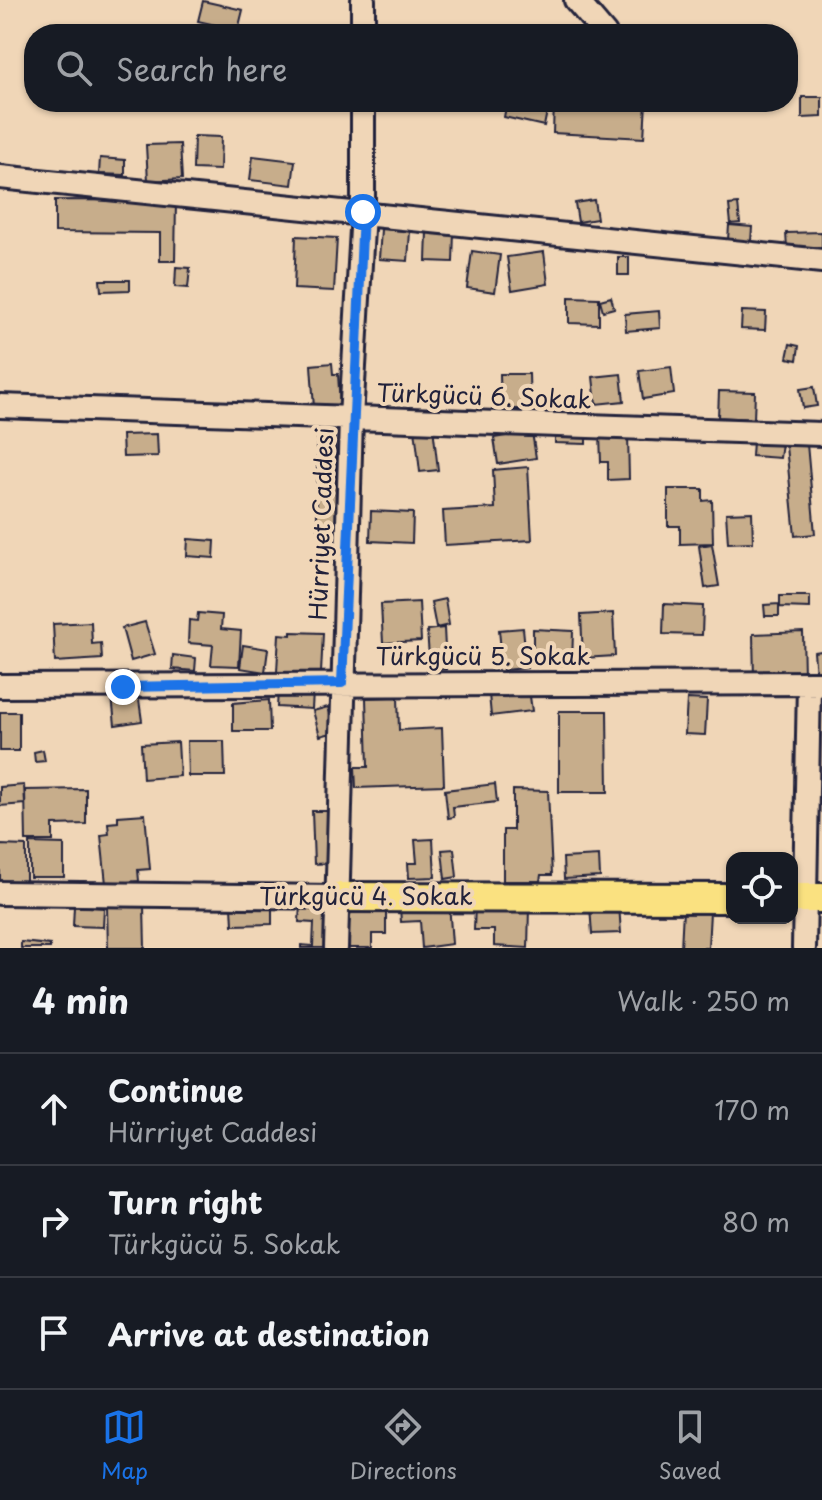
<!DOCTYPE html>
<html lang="en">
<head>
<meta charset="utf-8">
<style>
	body { margin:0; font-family:"Playpen Sans",sans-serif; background:#242831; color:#f1f3f6 }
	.controls { position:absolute; right:24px; bottom:24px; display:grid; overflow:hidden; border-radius:16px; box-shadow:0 2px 6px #0004 }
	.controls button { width:72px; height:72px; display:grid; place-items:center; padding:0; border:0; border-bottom:2px solid #363941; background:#171b24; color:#f1f3f6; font:40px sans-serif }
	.stop { position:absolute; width:24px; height:24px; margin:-18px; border:6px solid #1a73e8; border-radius:50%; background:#fff }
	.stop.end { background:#1a73e8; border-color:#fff; box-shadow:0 2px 8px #0008 }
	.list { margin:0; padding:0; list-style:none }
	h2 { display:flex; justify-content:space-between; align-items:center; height:104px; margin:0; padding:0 32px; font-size:34px }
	h2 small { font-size:26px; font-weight:400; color:#9ea1a6 }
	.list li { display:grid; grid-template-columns:52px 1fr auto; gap:24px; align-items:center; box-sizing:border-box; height:112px; padding:0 32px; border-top:2px solid #363941 }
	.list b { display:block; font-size:30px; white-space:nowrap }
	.list p { margin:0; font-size:26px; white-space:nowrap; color:#9ea1a6 }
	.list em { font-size:26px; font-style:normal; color:#9ea1a6 }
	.icon { flex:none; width:44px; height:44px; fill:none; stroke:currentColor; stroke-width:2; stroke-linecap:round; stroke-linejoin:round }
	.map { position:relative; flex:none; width:822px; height:948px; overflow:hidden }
	.search { position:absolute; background:#171b24; box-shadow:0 2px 6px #0004; left:24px; right:24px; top:24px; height:88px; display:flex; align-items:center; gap:20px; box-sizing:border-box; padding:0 28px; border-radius:32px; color:#9ea1a6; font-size:30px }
	.sheet { height:440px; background:#171b24 }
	nav { display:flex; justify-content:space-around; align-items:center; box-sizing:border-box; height:112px; border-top:2px solid #363941; background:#171b24; font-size:22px; color:#9ea1a6 }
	nav a { display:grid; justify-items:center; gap:4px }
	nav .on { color:#1a73e8 }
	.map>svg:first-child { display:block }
	.building { fill:#c7ad8b; stroke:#22223b; stroke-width:2 }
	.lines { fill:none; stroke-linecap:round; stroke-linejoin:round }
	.minor-casing { stroke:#22223b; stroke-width:28 }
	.major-casing { stroke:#22223b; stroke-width:34 }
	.minor { stroke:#f0d6b7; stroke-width:22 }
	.major { stroke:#fae180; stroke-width:28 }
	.route { stroke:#1a73e8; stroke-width:10 }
	.labels { text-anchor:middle; stroke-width:8; stroke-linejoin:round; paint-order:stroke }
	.street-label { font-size:24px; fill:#22223b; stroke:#f0d6b7 }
</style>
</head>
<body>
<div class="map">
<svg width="822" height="948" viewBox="0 0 822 948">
	<rect width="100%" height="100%" fill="#f0d6b7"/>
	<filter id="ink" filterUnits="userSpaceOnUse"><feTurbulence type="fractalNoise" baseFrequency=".0125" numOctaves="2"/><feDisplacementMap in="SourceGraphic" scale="16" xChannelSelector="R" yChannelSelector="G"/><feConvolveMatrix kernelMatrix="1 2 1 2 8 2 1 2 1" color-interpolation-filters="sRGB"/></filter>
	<g filter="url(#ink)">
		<path class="building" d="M203 1 243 10 238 30 198 21Z
			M802 97H822V117L802 118Z
			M507 102H549L544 126 504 117Z
			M554 102H646L644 138 553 133Z
			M194 136 221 137 220 170 193 169Z
			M180 144 182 179 148 181 146 145Z
			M253 156 295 161 292 185 250 180Z
			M100 158 125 160V175L99 174Z
			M55 200 176 201 175 261H160V233L55 232Z
			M594 200 597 219 578 222 575 203Z
			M738 204 740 223 731 224 729 205Z
			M729 225 752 227 751 242 728 240Z
			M381 229 410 231 408 261 379 259Z
			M427 231 454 232 453 262 426 261Z
			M822 232V247L787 248 786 233Z
			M296 236 337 238 334 291 294 289Z
			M472 251 500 255 495 292 467 288Z
			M544 252 548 284 512 290 507 257Z
			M618 257H629V275H618Z
			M176 267 190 268 188 288 175 287Z
			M100 280H130V290L101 291Z
			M569 297 599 298V324L569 323Z
			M611 297 614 308 603 311 600 300Z
			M659 311 660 328 626 331 625 314Z
			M742 311 766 312 765 330 741 329Z
			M790 344 799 346 797 360 787 358Z
			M332 363 333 374H338L340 406 314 408 311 365Z
			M671 367 674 394 643 399 639 371Z
			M500 374H529L530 409H501Z
			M621 374 624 401 596 404 593 377Z
			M814 387 817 406 803 408 800 389Z
			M719 391 755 392 754 419 718 417Z
			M317 426H335L336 528H317Z
			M433 427 438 470 420 472 415 429Z
			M532 432 536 458 498 464 494 438Z
			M555 432 586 433V444L555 443Z
			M157 434 158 456 123 457 122 435Z
			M628 434 629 479 608 480V462H601L600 435Z
			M753 441 782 443 780 458 752 456Z
			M807 444 815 534 795 536 786 446Z
			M528 467 532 540 445 545 443 511 495 508 493 470Z
			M668 489H703V501L712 500 713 543 680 544V526H668Z
			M371 511 413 513 412 543 370 541Z
			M752 512 753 542 728 543 726 513Z
			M188 539 215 541 214 558 187 556Z
			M712 544 719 586 705 588 699 546Z
			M780 596H810V608L780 607Z
			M445 599 449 625 436 628 431 602Z
			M419 602 421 641 383 643 381 604Z
			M664 604 703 606 702 635 663 634Z
			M779 604V616H765L764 605Z
			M198 613 222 615 221 629 241 631 239 666 211 665 213 645 188 643 189 620 197 621Z
			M613 613 615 656 583 658 581 615Z
			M91 622 92 644 101 643 102 659 55 662 53 624Z
			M145 622 155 654 131 661 122 628Z
			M444 628 446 669 430 670 427 630Z
			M523 628 527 668 503 670 499 630Z
			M533 629 573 631 572 665 533 664Z
			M291 632 323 633 321 673 277 672 279 634 291 635Z
			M803 632 804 676 754 678 753 634Z
			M243 645 268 649 265 672 240 668Z
			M822 651V673L816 674 814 652Z
			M173 655 196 658 195 671 172 669Z
			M529 689 532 711 491 716 489 694Z
			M278 691 313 692 312 709 277 707Z
			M138 693 142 721 115 725 112 696Z
			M398 697 399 730 442 728 444 785 356 788 355 767H368L366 698Z
			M687 699 707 700 705 735 685 734Z
			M269 700 270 731H233V703Z
			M328 707 335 732 320 736 313 711Z
			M559 711H607L608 792H559Z
			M0 712H19V751H0Z
			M187 741H224L225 776H188Z
			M178 742 180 776 143 779 141 744Z
			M43 750 45 761 35 762 34 752Z
			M495 784 497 802 453 807 454 817 448 818 445 790Z
			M24 785 25 804 0 806V787Z
			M86 789V824L53 825V841H26L25 790Z
			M513 790 548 791 552 875H541L540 881H503V830H513Z
			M312 811H331L333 863 314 864Z
			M145 814 150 869 138 870 139 881 106 884 101 835 109 834 108 823 118 822V816Z
			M433 839 435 877 409 878 408 863H417L415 840Z
			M30 843 64 844V877H30Z
			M0 845 26 846V881H0Z
			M454 849 457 877 445 879 442 850Z
			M599 856 600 877 564 879 563 858Z
			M300 903 332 905 329 948H301V945L313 946 314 923 299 922Z
			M449 903 452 944 422 948 420 921 401 922 400 907Z
			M272 905V924L233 925 232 906Z
			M475 905 529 907 528 948 494 946V930H474Z
			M619 905 621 933 592 934 590 907Z
			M74 906 104 908 103 927 73 926Z
			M144 906 145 948H108L107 907Z
			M351 909 386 910V934H372V948H346Z
			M683 910 710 912 708 948H681Z
			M21 942 50 945V948H21Z"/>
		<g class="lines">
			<defs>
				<path id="minor" d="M363 0V34
					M576 0 605 34
					M0 177 822 261
					M0 406 822 434
					M0 686 822 683
					M0 893 338 897
					M336 948 351 418 363 212V102
					M804 948 809 683"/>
				<path id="major" d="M338 897 732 898
					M792 898H822"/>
			</defs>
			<use href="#minor" class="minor-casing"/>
			<use href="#major" class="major-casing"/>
			<use href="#minor" class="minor"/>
			<use href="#major" class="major"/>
		</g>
	</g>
	<g class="lines" filter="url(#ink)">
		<path class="route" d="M123 687 342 683 363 212"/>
	</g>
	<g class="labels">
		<g class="street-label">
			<text transform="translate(484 397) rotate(2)" y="8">Türkgücü 6. Sokak</text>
			<text transform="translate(322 524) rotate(-88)" y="8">Hürriyet Caddesi</text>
			<text x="483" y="665">Türkgücü 5. Sokak</text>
			<text x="366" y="905">Türkgücü 4. Sokak</text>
		</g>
	</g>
</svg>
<div class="controls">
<button><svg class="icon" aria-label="locate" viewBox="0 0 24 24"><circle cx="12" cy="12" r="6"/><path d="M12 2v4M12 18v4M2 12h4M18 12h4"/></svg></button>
</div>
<div class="stop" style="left:363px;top:212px"></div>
<div class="stop end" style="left:123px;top:687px"></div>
<div class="search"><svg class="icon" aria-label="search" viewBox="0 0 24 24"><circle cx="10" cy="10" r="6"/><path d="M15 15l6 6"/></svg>Search here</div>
</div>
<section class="sheet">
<h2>4 min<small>Walk · 250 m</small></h2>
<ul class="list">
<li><svg class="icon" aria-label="ahead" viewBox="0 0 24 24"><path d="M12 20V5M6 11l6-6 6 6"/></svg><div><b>Continue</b><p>Hürriyet Caddesi</p></div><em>170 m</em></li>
<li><svg class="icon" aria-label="right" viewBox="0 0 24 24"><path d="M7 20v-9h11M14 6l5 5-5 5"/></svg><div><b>Turn right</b><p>Türkgücü 5. Sokak</p></div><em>80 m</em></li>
<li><svg class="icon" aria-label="arrive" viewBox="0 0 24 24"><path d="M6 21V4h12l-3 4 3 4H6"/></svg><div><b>Arrive at destination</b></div></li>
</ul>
</section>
<nav>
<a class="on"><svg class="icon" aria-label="map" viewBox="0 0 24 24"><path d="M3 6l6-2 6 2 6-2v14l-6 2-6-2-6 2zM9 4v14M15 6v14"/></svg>Map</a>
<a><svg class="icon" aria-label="directions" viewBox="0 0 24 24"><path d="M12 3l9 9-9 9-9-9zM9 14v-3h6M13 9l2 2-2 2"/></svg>Directions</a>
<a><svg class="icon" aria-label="saved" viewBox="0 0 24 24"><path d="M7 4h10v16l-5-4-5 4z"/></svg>Saved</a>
</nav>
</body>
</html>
